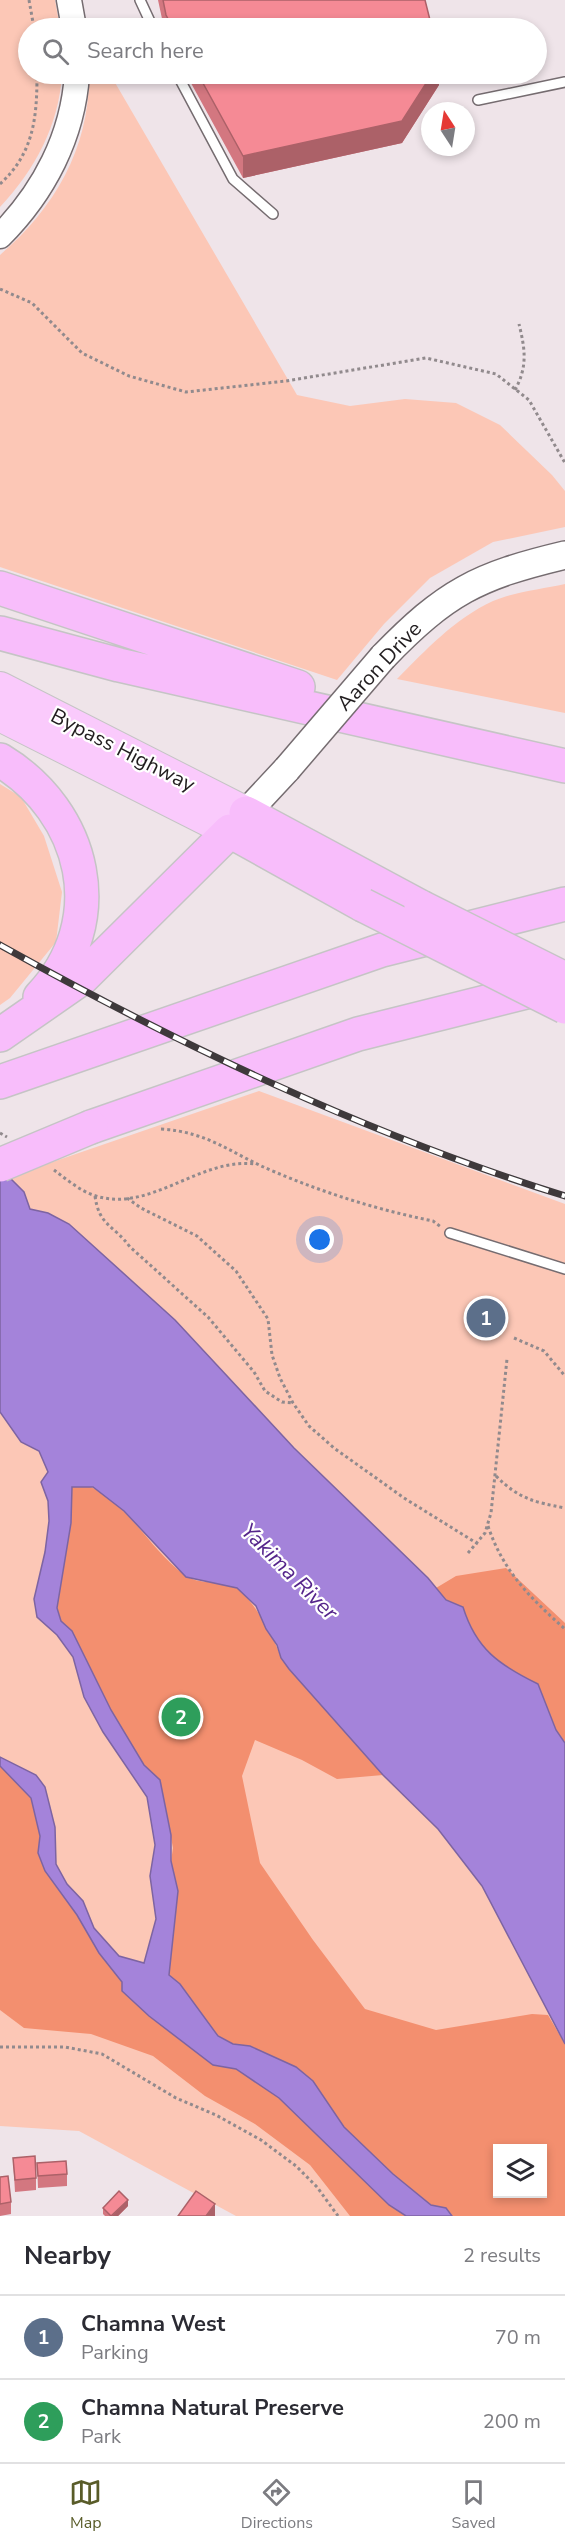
<!DOCTYPE html>
<html lang="en">
<head>
<meta charset="utf-8">
<style>
	body { margin:0; font-family:"Nunito Sans",sans-serif; background:#f7f7f7; color:#2b2b33 }
	.controls { position:absolute; right:18px; bottom:18px; display:grid; overflow:hidden; border-radius:0px; box-shadow:0 3px 9px #0003 }
	.controls button { width:54px; height:54px; display:grid; place-items:center; padding:0; border:0; border-bottom:2px solid #e1e1e2; background:#fff; color:#2b2b33; font:30px sans-serif }
	.compass { position:absolute; left:421px; top:102px; width:54px; height:54px; border-radius:50%; background:#fff; box-shadow:0 3px 9px #0003; rotate:348deg }
	.you { position:absolute; left:320px; top:1240px; width:21px; height:21px; margin:-15px; border:4px solid #fff; border-radius:50%; background:#1a73e8; box-shadow:0 0 0 9px #1a73e833 }
	.badge { display:grid; place-items:center; width:39px; height:39px; border-radius:50%; background:#595c29; color:#fff; font-size:20px; font-weight:700 }
	.pin { position:absolute; translate:-50% -50%; border:3px solid #fff; box-shadow:0 2px 6px #0006 }
	.list { margin:0; padding:0; list-style:none }
	h2 { display:flex; justify-content:space-between; align-items:center; height:78px; margin:0; padding:0 24px; font-size:26px }
	h2 small { font-size:20px; font-weight:400; color:#7c7c81 }
	.list li { display:grid; grid-template-columns:39px 1fr auto; gap:18px; align-items:center; box-sizing:border-box; height:84px; padding:0 24px; border-top:2px solid #e1e1e2 }
	.list b { display:block; font-size:22px; white-space:nowrap }
	.list p { margin:0; font-size:20px; white-space:nowrap; color:#7c7c81 }
	.list em { font-size:20px; font-style:normal; color:#7c7c81 }
	.icon { flex:none; width:33px; height:33px; fill:none; stroke:currentColor; stroke-width:2; stroke-linecap:round; stroke-linejoin:round }
	.map { position:relative; flex:none; width:565px; height:2216px; overflow:hidden }
	.search { position:absolute; background:#fff; box-shadow:0 3px 9px #0003; left:18px; right:18px; top:18px; height:66px; display:flex; align-items:center; gap:15px; box-sizing:border-box; padding:0 21px; border-radius:33px; color:#7c7c81; font-size:22px }
	.sheet { height:246px; background:#fff }
	nav { display:flex; justify-content:space-around; align-items:center; box-sizing:border-box; height:84px; border-top:2px solid #e1e1e2; background:#fff; font-size:16px; color:#7c7c81 }
	nav a { display:grid; justify-items:center; gap:3px }
	nav .on { color:#595c29 }
	.map>svg:first-child { display:block }
	.green { fill:#fcc7b6; fill-rule:evenodd }
	.forest { fill:#f38f6f; fill-rule:evenodd }
	.water { fill:#a483da; stroke:#7d64a2; stroke-width:1.5 }
	.lines { fill:none; stroke-linecap:round; stroke-linejoin:round }
	.service-casing { stroke:#756c70; stroke-width:12 }
	.tertiary-casing { stroke:#756c70; stroke-width:27 }
	.secondary-casing { stroke:#756c70; stroke-width:30 }
	.trunk-casing { stroke:#c5c4c5; stroke-width:34 }
	.motorway-casing { stroke:#c5c4c5; stroke-width:36 }
	.path { stroke:#918a8d; stroke-width:3; stroke-dasharray:3 3; stroke-linecap:butt }
	.service { stroke:#fff; stroke-width:9 }
	.tertiary { stroke:#fff; stroke-width:24 }
	.secondary { stroke:#fff; stroke-width:27 }
	.trunk { stroke:#facafc; stroke-width:32 }
	.motorway { stroke:#f8bdfb; stroke-width:33 }
	.rail-casing { stroke:#3e393b; stroke-width:7 }
	.rail { stroke:#fff; stroke-width:4.5; stroke-dasharray:14; stroke-linecap:butt }
	.secondary-bridge-casing { stroke:#756c70; stroke-width:30; stroke-linecap:butt }
	.motorway-bridge-casing { stroke:#c5c4c5; stroke-width:36; stroke-linecap:butt }
	.secondary-bridge { stroke:#fff; stroke-width:27 }
	.motorway-bridge { stroke:#f8bdfb; stroke-width:33 }
	.wall { fill:#d37780 }
	.shaded-wall { fill:#ac6168 }
	.building { fill:#f58a95; stroke:#ac6168; stroke-width:1.5 }
	.labels { text-anchor:middle; stroke-width:4.5; stroke-linejoin:round; paint-order:stroke }
	.street-label { font-size:21px; fill:#211d1f; stroke:#fff }
	.water-label { font-size:22px; font-style:italic; fill:#55258b; stroke:#fff }
</style>
</head>
<body>
<div class="map">
<svg width="565" height="2216" viewBox="0 0 565 2216">
	<rect width="100%" height="100%" fill="#efe4e9"/>
	<path class="green" d="M0 0H55L60 28H28V74H62C59 125 35 170 0 207Z
		M89 74H110L297 395 350 406 405 399 456 403 500 425 552 475 565 491V527L493 542 430 578 384 624 337 680 0 567V255C55 208 90 147 89 74Z
		M565 584V713L397 679C426 650 454 619 493 601 514 592 542 589 565 584Z
		M0 784 21 797 44 836 62 892 56 942 10 998 0 1005Z
		M259 1091 565 1204V1743L446 1600 412 1564 69 1224 48 1213 30 1209 24 1192 9 1177Z
		M0 1358 221 1561 565 1966V2216H236L79 2131 0 2126ZM498 2148H542V2194H498Z"/>
	<path class="forest" d="M72 1487C79 1487 89 1485 95 1489 132 1509 151 1551 185 1575 198 1586 223 1579 238 1589 253 1599 276 1641 281 1658L383 1775 337 1779 302 1760 255 1740 242 1776 260 1863 313 1940 365 2009 436 2030 532 2014 548 2015 565 2044V2216H452L446 2208 431 2205 393 2174 344 2127 313 2081 296 2067 250 2046 233 2044 218 2037 180 1984 168 1975 178 1891 171 1861 173 1848 160 1780 144 1765 111 1710 72 1631 61 1621 57 1607 71 1523ZM498 2148H542V2194H498Z
		M506 1568 565 1623V1743L556 1730 538 1684C499 1665 476 1649 463 1607L446 1600 436 1588 456 1576Z
		M0 1766 31 1798 40 1836 38 1853 45 1871 77 1915 99 1953 149 2016 213 2064 236 2069 279 2097 389 2205 406 2216H350L310 2165 255 2124 205 2096 153 2056 91 2034 24 2028 0 2010Z"/>
	<path class="water" d="M0 1168 24 1192 30 1209 48 1213 69 1224 175 1320 294 1448 428 1578 446 1600 463 1607C476 1649 499 1665 538 1684L556 1730 565 1743V2044L482 1886 438 1829 383 1775 289 1669 281 1658 277 1645 266 1629 256 1606 237 1588 186 1577 124 1511 93 1487H72L71 1523 57 1608 61 1621 72 1631 111 1710 144 1765 160 1780 171 1835V1861L178 1891 169 1975 180 1984 218 2036 233 2044 250 2046 296 2067 313 2081 344 2127 393 2174 431 2205 446 2208 452 2216H406L389 2205 279 2098 236 2069 213 2065 149 2016 122 1991V1982L99 1953 77 1915 45 1871 38 1853 40 1836 31 1798 0 1766V1757L36 1775 45 1787 55 1827 56 1864 67 1884 83 1901 94 1928 119 1956 144 1963 156 1919 150 1876 155 1845 147 1797 103 1732 84 1697 73 1657 57 1635 37 1617 34 1599 45 1552 49 1521 48 1501 41 1482 48 1472 39 1451 21 1442 0 1412Z"/>
	<g class="lines">
		<defs>
			<path id="service" d="M140 0 153 28
				M177 74 233 179 273 214
				M478 100 565 82
				M450 1233 565 1269"/>
			<path id="tertiary" d="M69 0 74 28
				M0 236C44 192 73 136 77 74"/>
			<path id="secondary" d="M383 657C446 592 477 576 565 555
				M232 828 287 769"/>
			<path id="trunk" d="M0 688 246 813
				M0 715 230 831"/>
			<path id="motorway" d="M0 588 298 687
				M0 633 119 665 565 766
				M0 760C86 812 112 921 40 997
				M246 813 421 907
				M0 1035 82 978 230 831 363 905
				M0 1082 382 950 565 904
				M91 1127 358 1034 550 986"/>
		</defs>
		<use href="#service" class="service-casing"/>
		<use href="#tertiary" class="tertiary-casing"/>
		<use href="#secondary" class="secondary-casing"/>
		<use href="#trunk" class="trunk-casing"/>
		<use href="#motorway" class="motorway-casing"/>
		<path class="path" d="M29 0 34 28
			M0 184C34 153 37 117 37 74
			M0 289 32 303 82 353 129 376 186 392 286 381 426 358 496 374 529 400 565 463
			M515 390C528 366 525 349 519 324
			M161 1129C210 1132 233 1155 275 1172 327 1194 379 1210 433 1221L441 1227
			M0 1133 7 1137
			M54 1170C66 1179 79 1190 93 1195 149 1215 199 1157 255 1164
			M95 1196C99 1226 114 1225 130 1247L208 1317 254 1372 265 1391 282 1402 293 1403
			M127 1198 141 1208 197 1236 236 1271 268 1319 272 1355 280 1378 293 1403 309 1426 334 1448 404 1498 478 1544
			M514 1338 544 1351 565 1376
			M496 1476C519 1499 534 1502 565 1508
			M488 1526C503 1571 530 1598 565 1629
			M468 1553 485 1533 491 1513 507 1359
			M0 2047H65L102 2054 176 2098 216 2115 261 2140 296 2166 317 2187 338 2216"/>
		<use href="#service" class="service"/>
		<use href="#tertiary" class="tertiary"/>
		<use href="#secondary" class="secondary"/>
		<use href="#trunk" class="trunk"/>
		<use href="#motorway" class="motorway"/>
		<defs>
			<path id="rail" d="M0 945C180 1045 368 1135 565 1196"/>
		</defs>
		<use href="#rail" class="rail-casing"/>
		<use href="#rail" class="rail"/>
		<defs>
			<path id="secondary-bridge" d="M287 769 383 657"/>
			<path id="motorway-bridge" d="M363 905 565 1007
				M421 907 565 979
				M0 1165 91 1127"/>
		</defs>
		<use href="#secondary-bridge" class="secondary-bridge-casing"/>
		<use href="#motorway-bridge" class="motorway-bridge-casing"/>
		<use href="#secondary-bridge" class="secondary-bridge"/>
		<use href="#motorway-bridge" class="motorway-bridge"/>
	</g>
	<path class="wall" d="M158 0H425L432 28H164Z
		M186 74H439V85L402 143 243 178Z
		M13 2158 36 2178V2190L15 2192Z
		M37 2163 67 2174V2186L38 2188Z
		M0 2177 11 2202V2214L0 2216Z
		M128 2206 118 2216H105L103 2214V2208Z"/>
	<path class="shaded-wall" d="M432 74H439V85L402 143 243 178V156Z
		M128 2200V2206L118 2216H112Z
		M215 2204V2216H206Z"/>
	<path class="building" d="M163 0H425L432 28H173L166 15Z
		M198 74H432L402 121 243 156Z
		M35 2156 36 2178 15 2180 13 2158Z
		M66 2161 67 2174 38 2176 37 2163Z
		M8 2176 11 2202 0 2204V2177Z
		M119 2191 128 2200 111 2216 103 2208Z
		M196 2191 215 2204 206 2216H178Z"/>
	<g class="labels">
		<g class="street-label">
			<text transform="translate(379 666) rotate(-47)" y="7">Aaron Drive</text>
			<text transform="translate(123 750) rotate(27)" y="7">Bypass Highway</text>
		</g>
		<g class="water-label">
			<text transform="translate(290 1571) rotate(45)" y="8">Yakima River</text>
		</g>
	</g>
</svg>
<div class="controls">
<button><svg class="icon" aria-label="layers" viewBox="0 0 24 24"><path d="M12 4l9 5-9 5-9-5zM3 14l9 5 9-5"/></svg></button>
</div>
<svg class="compass" viewBox="-18 -18 36 36"><path d="M0-13l5 13h-10z" fill="#e53935"/><path d="M0 13l5-13h-10z" fill="#7c7c81"/></svg>
<div class="you"></div>
<div class="pin badge" style="left:486px;top:1318px;background:#5c6f8a">1</div>
<div class="pin badge" style="left:181px;top:1717px;background:#2e9e5b">2</div>
<div class="search"><svg class="icon" aria-label="search" viewBox="0 0 24 24"><circle cx="10" cy="10" r="6"/><path d="M15 15l6 6"/></svg>Search here</div>
</div>
<section class="sheet">
<h2>Nearby<small>2 results</small></h2>
<ul class="list">
<li><span class="badge" style="background:#5c6f8a">1</span><div><b>Chamna West</b><p>Parking</p></div><em>70 m</em></li>
<li><span class="badge" style="background:#2e9e5b">2</span><div><b>Chamna Natural Preserve</b><p>Park</p></div><em>200 m</em></li>
</ul>
</section>
<nav>
<a class="on"><svg class="icon" aria-label="map" viewBox="0 0 24 24"><path d="M3 6l6-2 6 2 6-2v14l-6 2-6-2-6 2zM9 4v14M15 6v14"/></svg>Map</a>
<a><svg class="icon" aria-label="directions" viewBox="0 0 24 24"><path d="M12 3l9 9-9 9-9-9zM9 14v-3h6M13 9l2 2-2 2"/></svg>Directions</a>
<a><svg class="icon" aria-label="saved" viewBox="0 0 24 24"><path d="M7 4h10v16l-5-4-5 4z"/></svg>Saved</a>
</nav>
</body>
</html>
